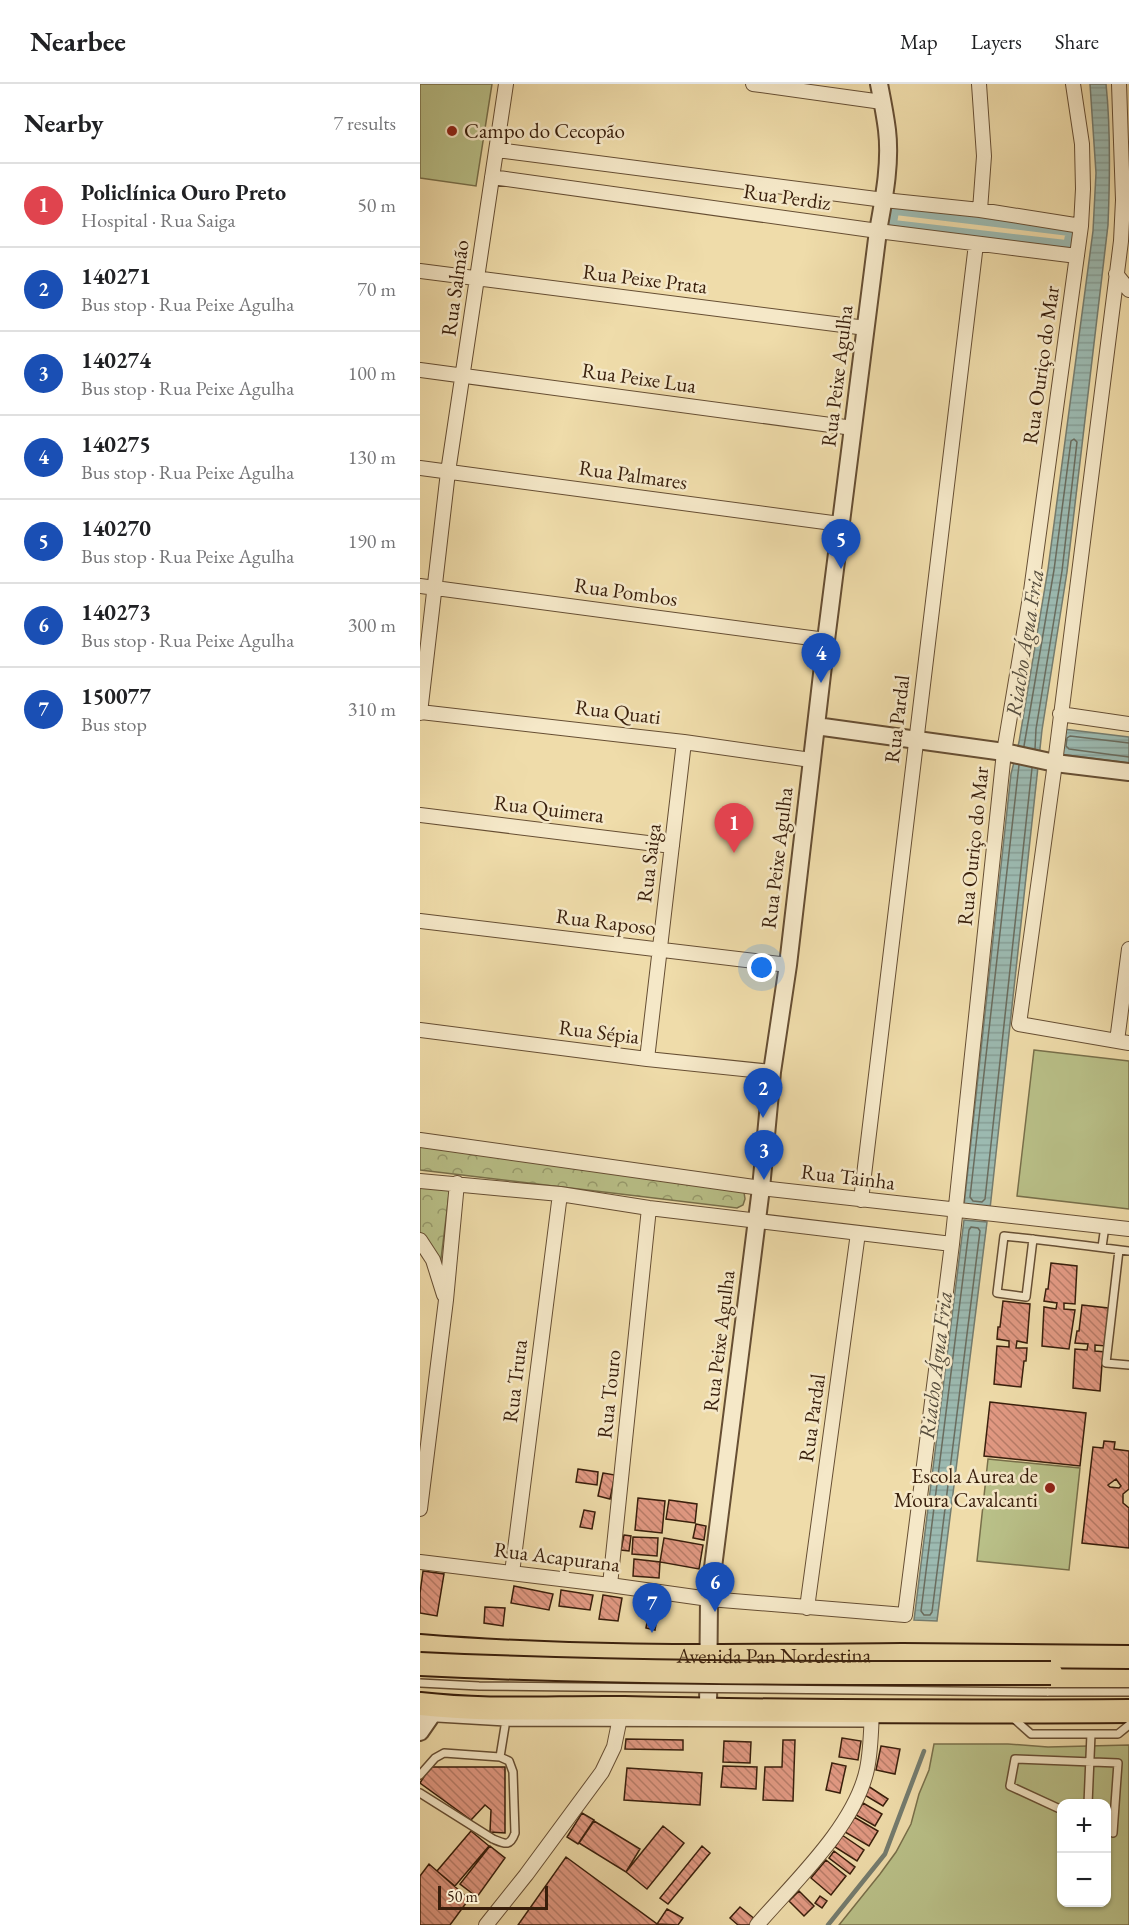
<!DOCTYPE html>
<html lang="en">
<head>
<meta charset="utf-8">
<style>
	body { margin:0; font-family:"EB Garamond",serif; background:#f6f6f6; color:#202124 }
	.controls { position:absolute; right:18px; bottom:18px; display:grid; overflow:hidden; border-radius:12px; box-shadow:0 2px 4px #0004 }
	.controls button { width:54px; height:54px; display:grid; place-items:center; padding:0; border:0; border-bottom:2px solid #e0e0e0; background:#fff; color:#202124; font:30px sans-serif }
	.scale { position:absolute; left:18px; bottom:15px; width:110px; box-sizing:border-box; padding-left:6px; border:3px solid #381e0b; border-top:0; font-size:16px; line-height:21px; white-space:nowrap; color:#381e0b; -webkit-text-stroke:4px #f5e8c8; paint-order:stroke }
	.you { position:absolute; left:342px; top:884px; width:21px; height:21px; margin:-15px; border:4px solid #fff; border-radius:50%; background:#1a73e8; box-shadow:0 0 0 9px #1a73e833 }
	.badge { display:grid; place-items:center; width:39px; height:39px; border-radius:50%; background:#8f2418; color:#fff; font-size:20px; font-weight:700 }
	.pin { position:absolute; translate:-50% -50px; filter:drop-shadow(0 2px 3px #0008) }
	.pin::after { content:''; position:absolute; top:32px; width:21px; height:18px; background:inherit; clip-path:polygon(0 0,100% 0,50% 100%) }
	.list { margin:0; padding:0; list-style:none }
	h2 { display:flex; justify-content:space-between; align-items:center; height:78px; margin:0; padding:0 24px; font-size:26px }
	h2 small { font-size:20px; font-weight:400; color:#757577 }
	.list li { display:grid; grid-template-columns:39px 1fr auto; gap:18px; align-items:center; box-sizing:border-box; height:84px; padding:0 24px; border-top:2px solid #e0e0e0 }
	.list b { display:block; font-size:22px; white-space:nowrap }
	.list p { margin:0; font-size:20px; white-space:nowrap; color:#757577 }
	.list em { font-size:20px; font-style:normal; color:#757577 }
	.map { position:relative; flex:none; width:709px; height:1841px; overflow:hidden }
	header { display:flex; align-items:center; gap:36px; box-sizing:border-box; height:84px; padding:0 30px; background:#fff; border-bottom:2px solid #e0e0e0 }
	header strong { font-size:28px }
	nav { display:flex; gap:33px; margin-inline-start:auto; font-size:21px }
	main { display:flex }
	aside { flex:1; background:#fff }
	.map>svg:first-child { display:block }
	.grass { fill:#b9c088; stroke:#786f4a; stroke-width:1.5; fill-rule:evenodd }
	.park { fill:url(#park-crowns); stroke:#786f4a; stroke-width:1.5 }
	.water { fill:url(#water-rules); stroke:#747c6f; stroke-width:1.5 }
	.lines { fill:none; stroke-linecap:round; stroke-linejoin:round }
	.shore { stroke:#6a6c5e; stroke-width:1.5 }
	.stream { stroke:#747c6f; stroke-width:4.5 }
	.canal { stroke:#9cbab1; stroke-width:15 }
	.building { fill:url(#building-back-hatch); stroke:#381e0b; stroke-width:1.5; fill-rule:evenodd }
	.service-casing { stroke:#664e33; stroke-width:10 }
	.minor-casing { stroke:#664e33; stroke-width:16 }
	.tertiary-casing { stroke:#664e33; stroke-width:20 }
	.trunk-casing { stroke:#381e0b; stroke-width:26 }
	.service { stroke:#f5e8c8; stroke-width:7 }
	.minor { stroke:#f5e8c8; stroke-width:14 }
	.tertiary { stroke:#f5e8c8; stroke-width:16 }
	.trunk { stroke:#efdcaa; stroke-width:22 }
	.service-bridge-casing { stroke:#664e33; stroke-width:10; stroke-linecap:butt }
	.trunk-bridge-casing { stroke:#381e0b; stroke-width:26; stroke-linecap:butt }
	.service-bridge { stroke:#f5e8c8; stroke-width:7 }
	.trunk-bridge { stroke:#efdcaa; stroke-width:22 }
	.poi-dot { fill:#8f2418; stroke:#f5e8c8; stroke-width:2 }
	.labels { text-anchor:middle; stroke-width:5; stroke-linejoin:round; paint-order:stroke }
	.poi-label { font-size:21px; fill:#381e0b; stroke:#f5e8c8; text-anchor:start }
	.street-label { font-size:21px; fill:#381e0b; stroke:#f5e8c8 }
	.water-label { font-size:22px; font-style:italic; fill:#564d3d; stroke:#f5e8c8 }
</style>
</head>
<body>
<header>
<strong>Nearbee</strong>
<nav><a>Map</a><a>Layers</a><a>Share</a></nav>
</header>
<main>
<aside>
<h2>Nearby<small>7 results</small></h2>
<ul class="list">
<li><span class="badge" style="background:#e0444e">1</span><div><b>Policlínica Ouro Preto</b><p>Hospital · Rua Saiga</p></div><em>50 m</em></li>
<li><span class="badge" style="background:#1a4fb4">2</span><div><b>140271</b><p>Bus stop · Rua Peixe Agulha</p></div><em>70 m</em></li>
<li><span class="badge" style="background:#1a4fb4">3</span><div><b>140274</b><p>Bus stop · Rua Peixe Agulha</p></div><em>100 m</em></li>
<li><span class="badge" style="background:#1a4fb4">4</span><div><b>140275</b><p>Bus stop · Rua Peixe Agulha</p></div><em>130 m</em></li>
<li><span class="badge" style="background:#1a4fb4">5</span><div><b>140270</b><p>Bus stop · Rua Peixe Agulha</p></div><em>190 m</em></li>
<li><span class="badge" style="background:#1a4fb4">6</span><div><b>140273</b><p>Bus stop · Rua Peixe Agulha</p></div><em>300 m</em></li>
<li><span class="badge" style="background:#1a4fb4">7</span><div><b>150077</b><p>Bus stop</p></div><em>310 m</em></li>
</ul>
</aside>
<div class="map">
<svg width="709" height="1841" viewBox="0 0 709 1841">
	<defs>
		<pattern id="park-crowns" width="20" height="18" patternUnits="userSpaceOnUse" patternTransform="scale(1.5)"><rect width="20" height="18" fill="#b9c088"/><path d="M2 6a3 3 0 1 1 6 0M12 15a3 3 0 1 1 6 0" fill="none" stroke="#979b6d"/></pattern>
		<pattern id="water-rules" width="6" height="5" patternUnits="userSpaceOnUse" patternTransform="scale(1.5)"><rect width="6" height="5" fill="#9cbab1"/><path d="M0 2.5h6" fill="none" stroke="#879f97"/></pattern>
		<pattern id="building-back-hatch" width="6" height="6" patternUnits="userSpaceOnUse" patternTransform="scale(1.5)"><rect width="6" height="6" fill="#e29983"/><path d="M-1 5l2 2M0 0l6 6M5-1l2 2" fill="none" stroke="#b87c69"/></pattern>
	</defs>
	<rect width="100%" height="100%" fill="#efdcaa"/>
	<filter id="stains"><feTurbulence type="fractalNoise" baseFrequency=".00333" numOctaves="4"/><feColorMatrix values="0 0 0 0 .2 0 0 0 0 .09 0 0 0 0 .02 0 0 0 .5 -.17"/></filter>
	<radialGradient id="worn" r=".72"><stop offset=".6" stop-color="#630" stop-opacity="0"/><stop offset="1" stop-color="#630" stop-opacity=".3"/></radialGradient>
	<path class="grass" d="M0 0H72L56 102 0 94Z
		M614 966 709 977V1125L597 1112Z
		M568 1375 660 1384 649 1486 557 1477Z
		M514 1660H588L628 1663 709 1661V1841H419L460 1790 476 1768 491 1740 499 1710 509 1686ZM642 1720H686V1818H642Z"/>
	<path class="park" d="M0 1056 324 1108 325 1115 323 1121 317 1124 0 1086Z
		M0 1100 30 1102 20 1183 0 1151Z"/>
	<path class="water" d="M670 0H686C691 47 690 93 688 141L647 488 622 646 570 1125 544 1122 591 690 599 658 628 485 673 147 676 89Z
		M643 645 709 653V679L639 670Z
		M544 1136 567 1138 517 1537 494 1536Z"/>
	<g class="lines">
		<path class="shore" d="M709 659 650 652 647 654 646 662 649 665 709 673
			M604 662 634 486 651 357 654 355 657 358 642 487 616 645 615 665
			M599 681 550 1113 553 1117 562 1118 565 1115 612 684
			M551 1143 558 1144 560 1147 512 1528 510 1531H504L501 1527 549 1146Z"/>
		<path class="stream" d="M408 1841 465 1770 504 1667"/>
		<path class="canal" d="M472 123 654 145 650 164 469 143Z"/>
	</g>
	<path class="building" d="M631 1179 657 1182 655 1220 644 1219V1225L655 1226 649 1265 622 1262 624 1223 636 1225 637 1219 624 1217 626 1205H628Z
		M583 1217 610 1220 607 1259 597 1257 596 1264H607L606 1277H604L601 1303 574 1300 577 1262 589 1263V1257L577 1255 578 1243H580Z
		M662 1221 688 1224 686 1262 675 1261V1267L686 1268 685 1281 682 1280 680 1307 653 1304 655 1265 667 1266 668 1260 655 1259 657 1247H659Z
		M570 1318 666 1329 660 1382 564 1372Z
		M684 1357 695 1358 694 1365 709 1367V1405L703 1410V1419L709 1424V1464L662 1459 673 1363 683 1364ZM696 1395 701 1402 699 1404 690 1403 688 1401Z
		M158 1385 178 1388 177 1401 156 1398Z
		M183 1389 195 1391 190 1415 178 1412Z
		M218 1414 245 1417 242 1449 215 1446Z
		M249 1416 277 1420 275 1439 246 1435Z
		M164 1426 175 1428 172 1445 160 1443Z
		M276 1440 286 1442 284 1456 273 1454Z
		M204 1451 211 1452 209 1467 201 1466Z
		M213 1453 238 1454 237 1472 212 1470Z
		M244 1454 283 1461 279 1485 240 1478Z
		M214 1475 240 1478 239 1494 213 1492Z
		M3 1487 24 1490 17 1532 0 1529V1509Z
		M94 1502 133 1510 129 1526 91 1519Z
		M141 1506 173 1511 170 1526 139 1522Z
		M183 1511 202 1514 198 1537 179 1535Z
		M231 1516 240 1517 235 1546 226 1544Z
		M65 1523 85 1524 83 1542 64 1539Z
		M422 1654 441 1657 438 1676 419 1673Z
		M206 1655 263 1656V1666L205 1665Z
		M363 1656H375L373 1717 343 1716 345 1683H362Z
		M304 1657 331 1658 330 1679 303 1678Z
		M461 1662 480 1665 475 1690 456 1686Z
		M412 1679 426 1682 420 1709 406 1706Z
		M303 1682 337 1683 336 1705 301 1703Z
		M10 1683H85V1749L70 1748 71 1726 65 1721 51 1736 0 1699Z
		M207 1684 282 1689 280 1721 204 1716Z
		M448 1702 468 1715 463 1722 443 1710Z
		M443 1719 462 1730 455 1742 436 1731Z
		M162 1729 174 1736 158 1760 147 1753Z
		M434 1733 458 1747 449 1762 425 1748Z
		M174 1737 220 1765 206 1788 159 1759Z
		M243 1742 264 1759 227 1805 206 1788Z
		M51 1747 69 1762 35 1802 17 1787Z
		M422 1751 444 1766 437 1777 415 1763Z
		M70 1762 85 1774 57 1813 40 1800Z
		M282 1762 290 1769 248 1820 240 1814Z
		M414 1767 435 1783 430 1790 409 1774Z
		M146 1773 237 1840V1841H98Z
		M406 1776 426 1792 411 1811 391 1794Z
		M9 1780 49 1815 30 1841H0V1792Z
		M379 1807 394 1822 384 1832 369 1817Z
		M400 1812 407 1817 402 1824 395 1819Z
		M320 1823 336 1836 332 1841H318L310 1834Z
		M247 1825 263 1834 258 1841 237 1840Z"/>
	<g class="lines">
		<defs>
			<path id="service" d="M613 1155 606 1213 577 1209 584 1152C625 1156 667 1162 709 1167
				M682 1163 685 1142
				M699 1166 686 1279 709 1281
				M627 1608H709
				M0 1633 86 1638 452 1639
				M592 1633 611 1650H698L709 1641
				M0 1691 15 1674 24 1669 80 1673 86 1636
				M0 1709 73 1755C85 1760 90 1763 95 1749L93 1688 89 1677 80 1673
				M668 1720 671 1650
				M642 1726 590 1702 595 1675 698 1679 693 1749 686 1746"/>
			<path id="minor" d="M333 0 462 18
				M559 0 564 72 560 126
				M699 0 703 116 701 157 635 679 599 940 709 959
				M77 66 464 116 560 126 661 142
				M72 93 458 147 657 172
				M0 187 446 244
				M696 190 709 206
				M0 286 433 344
				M0 384 420 440
				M0 502 406 556
				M0 628 264 658 391 676
				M0 629 28 388 86 0
				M640 630 709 640
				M0 731 252 762
				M0 837 368 881
				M0 946 227 975 352 988
				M697 957 709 865
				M227 975 264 658
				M0 1056 341 1104 709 1145
				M0 1097 140 1110 229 1124 532 1160
				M441 1116 556 160
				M0 1156 13 1176 24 1211
				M0 1425 26 1216 37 1099
				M0 1478 190 1501 289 1515 485 1531 532 1160 584 668 611 507 661 142 663 105 662 60 653 0
				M92 1489 140 1110
				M190 1501 229 1124
				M387 1524 438 1149
				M66 1841 106 1791 182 1688 194 1663 202 1624
				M337 1841C374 1798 435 1742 447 1685 451 1666 451 1646 452 1626"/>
			<path id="tertiary" d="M396 642 584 668 635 679 709 688
				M288 1627 289 1515 341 1104 352 988 368 881 406 556 458 147C464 114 471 79 467 46 465 30 462 15 459 0
				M0 1648 18 1622"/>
			<g id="trunk">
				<path id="s1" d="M0 1562C160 1575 321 1572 482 1571 557 1571 633 1573 709 1573"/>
				<path d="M0 1620C68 1628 136 1623 204 1624 373 1628 541 1628 709 1627"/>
			</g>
		</defs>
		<use href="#service" class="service-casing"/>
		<use href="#minor" class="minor-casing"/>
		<use href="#tertiary" class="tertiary-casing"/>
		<use href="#trunk" class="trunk-casing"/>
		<use href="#service" class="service"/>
		<use href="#minor" class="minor"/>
		<use href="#tertiary" class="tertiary"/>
		<use href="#trunk" class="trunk"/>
		<defs>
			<path id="service-bridge" d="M0 1599 59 1602 627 1608"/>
			<path id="trunk-bridge" d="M0 1580C210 1590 421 1589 631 1589"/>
		</defs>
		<use href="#service-bridge" class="service-bridge-casing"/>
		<use href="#trunk-bridge" class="trunk-bridge-casing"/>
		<use href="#service-bridge" class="service-bridge"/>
		<use href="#trunk-bridge" class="trunk-bridge"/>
	</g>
	<g class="poi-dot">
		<circle cx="32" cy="47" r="6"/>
		<circle cx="630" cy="1404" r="6"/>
	</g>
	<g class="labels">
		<g class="poi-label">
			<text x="44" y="54">Campo do Cecopão</text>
			<text x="618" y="1399" text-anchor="end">Escola Aurea de<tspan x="618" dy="24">Moura Cavalcanti</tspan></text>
		</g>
		<g class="street-label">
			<text transform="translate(367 113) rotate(8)" y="7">Rua Perdiz</text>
			<text transform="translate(225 195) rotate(7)" y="7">Rua Peixe Prata</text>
			<text transform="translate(35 204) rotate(-82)" y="7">Rua Salmão</text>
			<text transform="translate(621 281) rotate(-82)" y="7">Rua Ouriço do Mar</text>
			<text transform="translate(417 292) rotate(-83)" y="7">Rua Peixe Agulha</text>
			<text transform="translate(219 294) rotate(8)" y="7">Rua Peixe Lua</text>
			<text transform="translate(213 391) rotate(8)" y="7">Rua Palmares</text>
			<text transform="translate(206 508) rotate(8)" y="7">Rua Pombos</text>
			<text transform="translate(198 628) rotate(7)" y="7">Rua Quati</text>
			<text transform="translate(477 635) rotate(-83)" y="7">Rua Pardal</text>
			<text transform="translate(129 725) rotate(7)" y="7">Rua Quimera</text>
			<text transform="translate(553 762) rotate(-84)" y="7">Rua Ouriço do Mar</text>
			<text transform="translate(357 774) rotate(-83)" y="7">Rua Peixe Agulha</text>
			<text transform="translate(229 779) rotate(-83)" y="7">Rua Saiga</text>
			<text transform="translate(186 838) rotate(7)" y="7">Rua Raposo</text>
			<text transform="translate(179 948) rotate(7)" y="7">Rua Sépia</text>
			<text transform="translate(428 1093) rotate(7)" y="7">Rua Tainha</text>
			<text transform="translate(299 1257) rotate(-83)" y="7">Rua Peixe Agulha</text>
			<text transform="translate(95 1297) rotate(-83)" y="7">Rua Truta</text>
			<text transform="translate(189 1310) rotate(-84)" y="7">Rua Touro</text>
			<text transform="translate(392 1334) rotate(-82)" y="7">Rua Pardal</text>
			<text transform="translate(137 1473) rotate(7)" y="7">Rua Acapurana</text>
			<text dy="7" stroke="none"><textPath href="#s1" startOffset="354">Avenida Pan Nordestina</textPath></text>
		</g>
		<g class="water-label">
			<text transform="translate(604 559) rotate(-81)" y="8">Riacho Água Fria</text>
			<text transform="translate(515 1281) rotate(-83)" y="8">Riacho Água Fria</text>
		</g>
	</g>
	<rect width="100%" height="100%" filter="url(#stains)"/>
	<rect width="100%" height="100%" fill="url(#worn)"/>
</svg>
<div class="controls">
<button>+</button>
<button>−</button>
</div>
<div class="scale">50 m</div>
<div class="you"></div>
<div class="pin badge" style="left:314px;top:769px;background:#e0444e">1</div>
<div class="pin badge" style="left:343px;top:1034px;background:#1a4fb4">2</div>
<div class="pin badge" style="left:344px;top:1096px;background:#1a4fb4">3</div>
<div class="pin badge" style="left:401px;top:599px;background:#1a4fb4">4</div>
<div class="pin badge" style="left:421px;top:485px;background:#1a4fb4">5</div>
<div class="pin badge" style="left:295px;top:1528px;background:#1a4fb4">6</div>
<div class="pin badge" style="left:232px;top:1549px;background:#1a4fb4">7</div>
</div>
</main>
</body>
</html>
